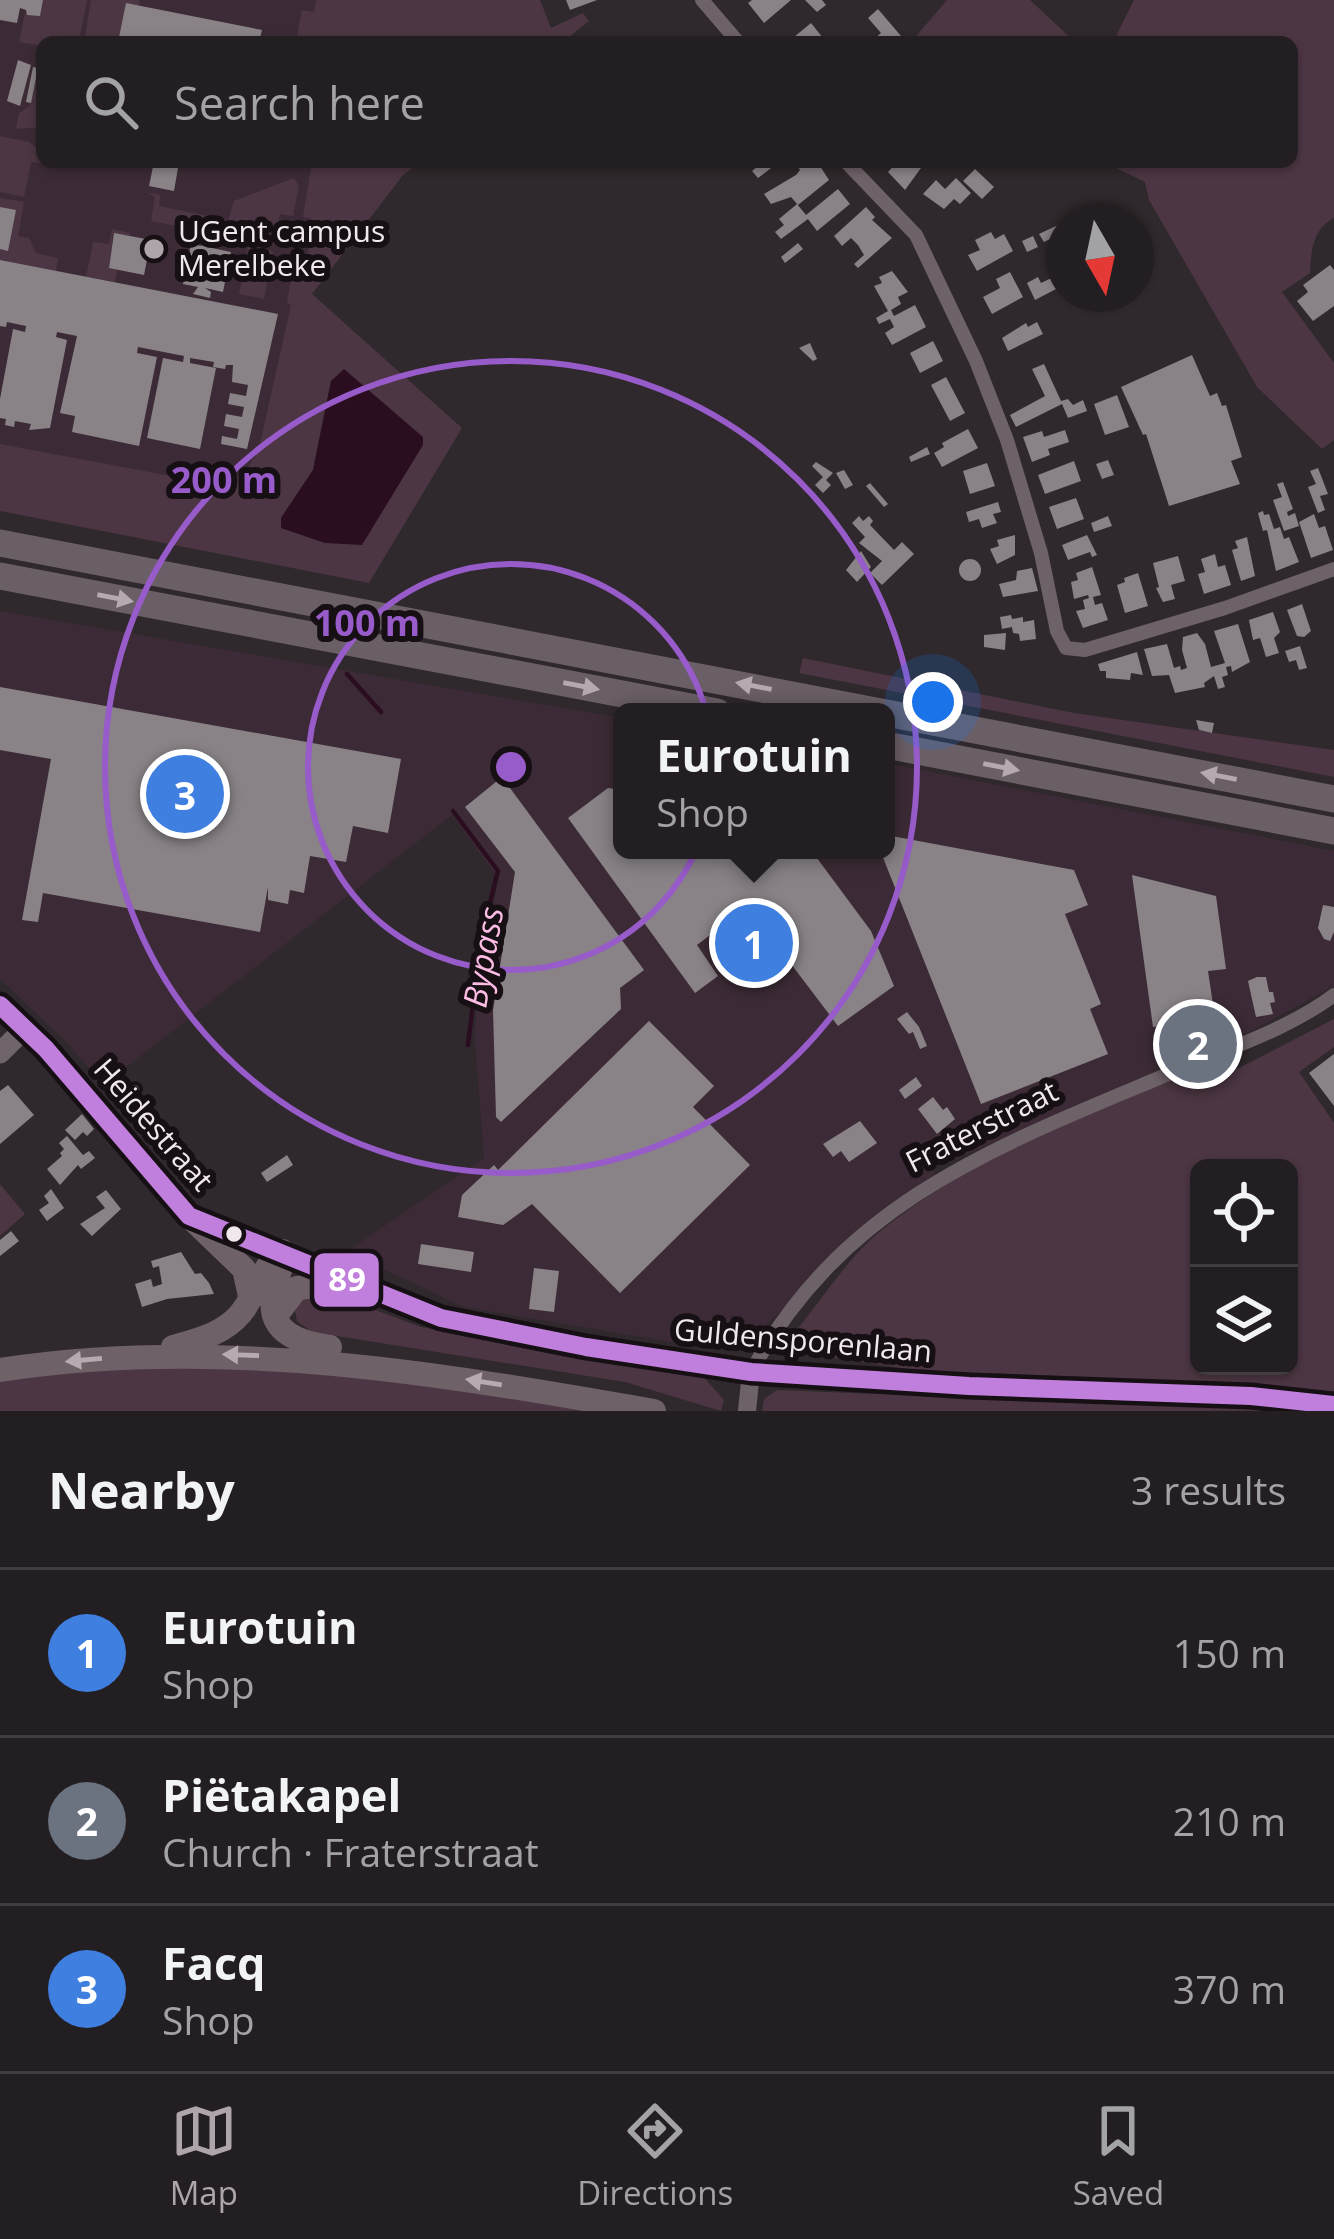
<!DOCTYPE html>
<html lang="en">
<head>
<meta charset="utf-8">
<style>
	body { margin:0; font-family:"Open Sans",sans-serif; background:#2b272a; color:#f1f3f6 }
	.controls { position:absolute; right:36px; bottom:36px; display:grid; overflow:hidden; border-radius:18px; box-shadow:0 3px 9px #0004 }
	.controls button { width:108px; height:108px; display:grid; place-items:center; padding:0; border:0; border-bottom:3px solid #403c3f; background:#231e21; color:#f1f3f6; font:60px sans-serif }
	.compass { position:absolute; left:1046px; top:204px; width:108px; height:108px; border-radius:50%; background:#231e21; box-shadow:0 3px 9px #0004; rotate:171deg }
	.you { position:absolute; left:933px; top:702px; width:42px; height:42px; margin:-30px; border:9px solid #fff; border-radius:50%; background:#1a73e8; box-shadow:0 0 0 18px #1a73e833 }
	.badge { display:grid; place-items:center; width:78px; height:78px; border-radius:50%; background:#ada5a9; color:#fff; font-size:39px; font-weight:700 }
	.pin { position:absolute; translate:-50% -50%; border:6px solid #fff; box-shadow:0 3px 12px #0006 }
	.popup { position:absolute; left:613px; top:703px; width:282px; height:156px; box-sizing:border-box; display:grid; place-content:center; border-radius:18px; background:#231e21; filter:drop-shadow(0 3px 9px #0005); font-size:39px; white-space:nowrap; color:#a3a2a5 }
	.popup b { font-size:45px; color:#f1f3f6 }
	.popup::after { content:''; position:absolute; left:50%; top:100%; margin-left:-24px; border:24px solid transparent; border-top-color:#231e21 }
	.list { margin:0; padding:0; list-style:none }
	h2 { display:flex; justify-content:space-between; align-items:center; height:156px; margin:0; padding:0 48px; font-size:51px }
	h2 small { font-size:39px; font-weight:400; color:#a3a2a5 }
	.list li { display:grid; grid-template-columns:78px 1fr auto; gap:36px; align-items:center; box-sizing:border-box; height:168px; padding:0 48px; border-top:3px solid #403c3f }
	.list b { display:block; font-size:45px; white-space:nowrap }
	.list p { margin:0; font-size:39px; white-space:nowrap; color:#a3a2a5 }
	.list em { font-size:39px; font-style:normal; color:#a3a2a5 }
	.icon { flex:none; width:66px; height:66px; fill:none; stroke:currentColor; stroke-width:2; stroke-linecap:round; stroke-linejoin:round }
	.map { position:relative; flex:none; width:1334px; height:1411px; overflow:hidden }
	.search { position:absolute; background:#231e21; box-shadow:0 3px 9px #0004; left:36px; right:36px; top:36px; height:132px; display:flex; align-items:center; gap:30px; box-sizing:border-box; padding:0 42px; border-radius:18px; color:#a3a2a5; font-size:45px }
	.sheet { height:660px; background:#231e21 }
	nav { display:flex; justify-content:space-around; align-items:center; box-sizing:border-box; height:168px; border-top:3px solid #403c3f; background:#231e21; font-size:33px; color:#a3a2a5 }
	nav a { display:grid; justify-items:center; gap:6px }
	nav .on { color:#ada5a9 }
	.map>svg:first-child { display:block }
	.built { fill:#3c2b36 }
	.green { fill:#4c3643; fill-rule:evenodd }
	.water { fill:#2a0e20 }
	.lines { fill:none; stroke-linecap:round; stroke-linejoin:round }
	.stream { stroke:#2a0e20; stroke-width:4.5 }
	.building { fill:#898387 }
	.minor { stroke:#6e6269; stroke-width:14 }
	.tertiary { stroke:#6e6269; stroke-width:18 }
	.secondary { stroke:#70646c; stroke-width:21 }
	.trunk { stroke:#6e6168; stroke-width:24 }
	.motorway { stroke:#6b5f67; stroke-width:27 }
	.bus-1-casing { stroke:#161014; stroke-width:27 }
	.bus-1 { stroke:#c07fdc; stroke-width:18 }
	.oneway { fill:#b5aab1 }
	.oneway2 { fill:#b6abb1 }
	.ring { fill:none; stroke:#985bca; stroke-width:6 }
	.poi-dot { fill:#ada5a9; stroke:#161014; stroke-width:4.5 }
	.bus-dot { fill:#f1e8ed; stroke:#161014; stroke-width:4.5 }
	.labels { text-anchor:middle; stroke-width:12; stroke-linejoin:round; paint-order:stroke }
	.poi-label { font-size:30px; fill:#f1e8ed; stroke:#161014; text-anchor:start }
	.street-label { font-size:30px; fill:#f1e8ed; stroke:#161014 }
	.water-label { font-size:33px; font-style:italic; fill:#fcbce3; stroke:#161014 }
	.centre { fill:#985bca; stroke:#161014; stroke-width:6 }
	.ring-label { font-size:36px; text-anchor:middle; font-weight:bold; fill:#985bca; stroke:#161014; stroke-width:12; stroke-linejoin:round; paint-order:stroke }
	.line-badge { stroke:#161014; stroke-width:4.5 }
	.badge-label { font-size:33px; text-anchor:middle; font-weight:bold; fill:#fff }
</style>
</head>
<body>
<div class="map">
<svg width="1334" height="1411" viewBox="0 0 1334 1411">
	<rect width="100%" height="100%" fill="#2f282c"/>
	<path class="built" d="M0 0H331L301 42H42V162H316L309 219H314L303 280 236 538 0 493Z
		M0 611 622 718V850H886V763L1334 851V986L1251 1031 951 1161 931 1165 935 1175 874 1222 749 1342 735 1347 677 1343 464 1307 346 1252 484 1158 475 1043 476 1009 498 878 452 815 103 1085 67 1043 0 979Z"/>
	<path class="green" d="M43 0H87L79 42H42V46L19 42 25 13 40 16Z
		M91 0H140L139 6 126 4 118 42H84Z
		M316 0H540L551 28 583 13 589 21 563 42H296L302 10 314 12Z
		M947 0H1030L1075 42H911Z
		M1134 0H1334V218C1313 229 1311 251 1310 273L1282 292 1334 363V440L1322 449 1257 387 1149 200 1145 182 1104 162H1292V42H1113Z
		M40 58 42 127 16 129 19 113 30 106Z
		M0 136 29 142 42 152 43 163 31 162 24 197 0 192Z
		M312 162H421L403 175 312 294 462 428 369 583 0 511V444L208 483C235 482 249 472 259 448L291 305 287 303 291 278 303 279 314 220 303 217ZM331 381 325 543 281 518 313 470Z
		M294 178 299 186 293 216 280 214 274 245 151 221 155 197 146 192 160 195 159 206 228 220 234 201Z
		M0 198 24 202 18 236 29 238 36 253 58 258 56 271 0 260Z
		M112 229 130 233V236L113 234 109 268 117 270 115 282 86 277 93 242 109 244Z
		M248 246 273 251 264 299 239 294Z
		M803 658 1074 713 1334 750V777L799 673Z
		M1334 1019V1047L1299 1072 1334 1123V1393L1224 1383 915 1370 795 1352 794 1338 799 1327C825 1295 850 1255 883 1229 973 1156 1110 1103 1218 1059L1233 1071ZM1199 1168H1289V1366H1199Z
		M0 1184 25 1214 0 1236Z
		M315 1292 341 1297 421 1327 700 1373 724 1400 721 1411 625 1382 312 1332 297 1321 294 1306 302 1295Z
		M84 1368 320 1369 601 1411H0V1379Z
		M777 1390 1301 1411H762L764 1399Z"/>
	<path class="water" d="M344 369 423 437V445L362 545 325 543 281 528V518L313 470 331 381Z"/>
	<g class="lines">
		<path class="stream" d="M347 674 381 712
			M453 811 498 871 481 938 468 1045"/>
	</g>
	<path class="building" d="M0 0H43L40 16 27 15 26 10 20 8 17 23 0 20Z
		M566 0H597L570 10Z
		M752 0H791L764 23 748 3Z
		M805 0H822L826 5 817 12Z
		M126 3 262 30 259 42H118Z
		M878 9 901 36 893 42 875 38 881 33 868 18Z
		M811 23 823 38 817 42H788Z
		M18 60 31 65 20 106 7 101Z
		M33 67 38 68 31 103 26 102Z
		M154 162H179L174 191 149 186Z
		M763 162 775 165 758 178 752 171Z
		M801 162 818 163 829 180 798 205 791 197 771 204 764 194 796 175 800 170 797 165Z
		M897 162 908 167 916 163 921 168 905 190 888 172Z
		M975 169 994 187 982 199 963 181Z
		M956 178 971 193 960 204 954 199 944 209 923 194 936 180 945 189Z
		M838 189 850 204 817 231 808 219 781 239 775 232 784 225 779 219 797 204 806 215Z
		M0 207 16 210 8 251 0 249Z
		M866 207 875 217 872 220 892 238 858 268 854 264 864 255 858 245 851 238 842 246 834 236Z
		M1058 225 1062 233 1044 242 1039 234Z
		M991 232 995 239 1004 234 1013 251 977 271 968 255 980 250 975 240Z
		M114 233 151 240 144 275 109 268Z
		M1033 236 1038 247 1027 252 1022 241Z
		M204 239H208L207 247 231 252 223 292 205 288 211 292 210 298 193 294 198 287 183 284 191 244 202 246Z
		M798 243 803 249 785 263 781 257Z
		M0 260 278 314 247 449 221 444 222 436 237 439 239 429 224 426 226 414 242 417 244 407 228 404 230 393 246 396 248 385 232 382 233 365H226L225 369 213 367 214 362 190 358V363L216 368 200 449 147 438 163 358 183 362 184 356 138 347 137 353 157 357 139 446 72 432 75 416 60 413 77 336 57 332 56 337 67 340 50 428 29 430 31 424 15 421 14 427 5 425 6 419 0 418V399L13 329 25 332 26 326 7 322 6 327 0 326Z
		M1330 265 1334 270V306L1313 321 1297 301 1308 292 1303 285Z
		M892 271 908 292 898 297 901 304 891 310 894 316 915 305 926 327 892 345 885 333 894 327 890 319 879 324 876 318 888 311 874 286 882 283 879 277Z
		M1010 272 1023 297 992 314 983 297 1000 288 996 279Z
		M1064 272V281L1056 285 1058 288 1035 300 1027 283 1038 277 1041 283Z
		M1037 322 1043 334 1008 351 1002 338 1026 323 1028 327Z
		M933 341 943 361 920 373 910 353Z
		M810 343 817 359 813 361 799 348Z
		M1192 355 1210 396 1217 393 1222 406 1226 405 1242 457 1231 461 1240 484 1169 506 1146 434 1143 435 1121 387Z
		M1044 364 1061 401 1068 399 1073 405 1083 400 1087 411 1068 418 1062 404 1016 427 1010 415 1045 396 1032 369Z
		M946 377 965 413 950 421 931 385Z
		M1117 395 1129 427 1105 435 1094 404Z
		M968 429 978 448 942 467 934 453 944 447 942 443Z
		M1065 430 1069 442 1048 449 1050 455 1032 462 1023 437 1042 431 1044 437Z
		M927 447 930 454 911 462 909 457Z
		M1108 460 1114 475 1102 479 1096 464Z
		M1074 461 1081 481 1045 494 1038 475Z
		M816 462 833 473 826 480 831 485 823 493 815 485 823 477 812 466Z
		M987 463 995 486 970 494 963 471Z
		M1318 468 1328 494 1320 496 1325 510 1318 513 1308 487 1316 484 1310 471Z
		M844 470 853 485 845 489 836 473Z
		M1283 482 1293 509 1287 512 1288 516 1295 513 1299 526 1284 531 1273 500 1282 497 1277 484Z
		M870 483 888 504 884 507 866 486Z
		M1076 498 1084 519 1057 529 1049 507Z
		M998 502 1001 512 993 514 997 523 982 528 979 519 969 522 966 512Z
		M1263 511 1264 515 1269 514 1274 529 1280 527 1284 539 1289 537 1299 562 1276 571 1267 530 1263 531 1259 517 1258 513Z
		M1314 514 1319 528 1325 526 1333 550 1311 558 1299 522Z
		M859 516 863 521 869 516 873 521 870 525 894 550 902 542 914 554 882 585 870 573 882 561 859 543 865 537 852 523Z
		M1108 516 1112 526 1094 532 1091 523Z
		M1015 535V555L997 564 990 549 999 546 997 540Z
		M1087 535 1097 555 1092 557 1090 552 1068 560 1062 545Z
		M1247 537 1255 576 1241 581 1232 550 1238 548 1235 541Z
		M861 551 871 567 857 582 846 570Z
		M1215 554 1218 567 1225 565 1231 585 1204 594 1198 574 1205 572 1201 559Z
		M1178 556 1185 581 1171 585 1175 599 1163 602 1156 588 1159 587 1153 563Z
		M959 570a11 11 0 1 1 22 0a11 11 0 1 1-22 0Z
		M1092 567 1101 595 1093 597 1095 605 1102 603 1108 620 1083 628 1076 611 1085 609 1083 600 1089 598 1088 595 1074 599 1071 582 1078 580 1076 573Z
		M1032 568 1038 591 1003 597 999 584 1016 580 1017 571Z
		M1138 573 1148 606 1125 613 1117 585 1125 582 1124 578Z
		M1302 604 1311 631 1304 637 1297 636 1287 610Z
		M1273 612 1280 632 1274 638 1279 653 1266 657 1260 638 1253 640 1249 620Z
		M1011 615 1012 619 1023 617V622L1034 620 1036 639 1020 641 1019 634 1013 633 1012 627 1002 629 1000 617Z
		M1238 624 1250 662 1232 672 1231 666 1226 667 1228 675 1222 677 1225 687 1218 689 1214 676 1204 683 1205 687 1175 693 1169 675 1152 676 1144 649 1167 644 1174 668 1180 666 1181 670 1187 668 1182 650 1183 637 1197 633 1205 644 1211 667 1225 663 1214 631Z
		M1006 633 1005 650 984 647V635Z
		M1300 646 1307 668 1299 670 1296 660 1289 662 1285 651Z
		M1137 652 1143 675 1131 673 1130 680 1106 678V671H1100L1098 664Z
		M0 687 401 759 388 833 353 826 346 862 310 856 304 893 290 890 288 904 268 900V887L260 932 43 893 38 922 22 920 51 759 0 750Z
		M1196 720 1214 723 1212 733 1199 730Z
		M502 777 644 970 620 988 621 1009 501 1122 496 1117 493 1010 515 872 465 807Z
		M608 788 622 790V850H811L871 931 894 986 838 1026 776 944 759 956 731 919 697 945 718 976 695 993 568 818Z
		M886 835 1074 870 1088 905 1065 914 1101 1004 1090 1009 1108 1054 981 1104 880 850H886Z
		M1132 875 1216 896 1226 969 1208 971 1215 1018 1153 1027Z
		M1323 905 1334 907V932L1330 941 1324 939 1318 928Z
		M1257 977H1266L1269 992H1273L1275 1002 1270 1003 1273 1014 1256 1017 1248 981Z
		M907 1012 919 1027 927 1046 920 1049 913 1032 909 1034 897 1019Z
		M649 1021 714 1086 693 1107 750 1165 620 1293 532 1204 503 1225 458 1217 462 1195 494 1165 498 1170Z
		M1334 1054V1106L1309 1073Z
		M916 1077 922 1086 905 1099 899 1090Z
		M8 1085 34 1115 0 1144V1091Z
		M933 1097 943 1110 947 1107 955 1119 937 1134 918 1109Z
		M82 1114 94 1129 87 1136 83 1132 75 1140 65 1130Z
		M860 1121 877 1143 849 1162 841 1151 833 1157 823 1144Z
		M67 1136 83 1155 89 1151 95 1158 81 1169 78 1165 60 1185 47 1169 62 1156 60 1153 64 1149 59 1143Z
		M287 1155 293 1165 267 1182 261 1173Z
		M51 1189 64 1208 47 1221 39 1210 49 1203 44 1196Z
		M106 1190 121 1209 92 1236 80 1224 105 1208 96 1197Z
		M11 1231 19 1241 0 1256V1240Z
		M421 1244 474 1252 471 1272 418 1264Z
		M181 1252 195 1274 201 1273 209 1283 214 1294 167 1299 142 1307 135 1284 151 1279 153 1287 162 1284 159 1266 153 1268 151 1261Z
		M534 1268 559 1271 554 1312 529 1309Z"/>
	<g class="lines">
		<path class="minor" d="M702 0 738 42
			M846 162 916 235 976 361 1007 440 1041 553 1057 631 1066 648 1085 650 1225 608 1334 569
			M751 1372C847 1195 1011 1141 1185 1067 1235 1046 1290 1028 1334 995"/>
		<path class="tertiary" d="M747 1411 751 1372"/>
		<path class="secondary" d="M0 1005 46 1049 189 1216 441 1318 586 1347 751 1372 969 1386 1251 1396 1334 1405
			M0 1053 25 1028"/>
		<path class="trunk" d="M189 1216 244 1269 250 1296
			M282 1251C283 1269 276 1280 273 1297 268 1334 302 1343 330 1347
			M278 1313 297 1288 357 1282
			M173 1347C197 1340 224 1334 241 1313 258 1292 260 1269 282 1251
			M0 1370C221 1336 436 1373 654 1411"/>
		<path class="motorway" d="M0 543 1334 799
			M0 576 717 712
			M886 745 1334 831"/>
		<defs>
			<path id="bus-1" d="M0 1005 46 1049 189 1216 441 1318 586 1347 751 1372 969 1386 1251 1396 1334 1405"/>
		</defs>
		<use href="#bus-1" class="bus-1-casing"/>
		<use href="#bus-1" class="bus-1"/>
	</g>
	<defs><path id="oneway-solid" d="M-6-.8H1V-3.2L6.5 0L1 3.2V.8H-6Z" transform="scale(3)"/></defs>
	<g class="oneway">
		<use href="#oneway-solid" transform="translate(115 598) rotate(11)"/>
		<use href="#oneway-solid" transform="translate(581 686) rotate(11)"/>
		<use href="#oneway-solid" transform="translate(754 686) rotate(-169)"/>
		<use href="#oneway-solid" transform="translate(1001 767) rotate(11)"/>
		<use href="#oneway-solid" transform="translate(1219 776) rotate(-169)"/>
	</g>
	<g class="oneway2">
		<use href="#oneway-solid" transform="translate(241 1355) rotate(-178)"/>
		<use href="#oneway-solid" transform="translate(84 1360) rotate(175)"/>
		<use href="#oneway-solid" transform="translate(484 1382) rotate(-171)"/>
	</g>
	<g class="ring">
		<circle cx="511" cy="767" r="203"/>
		<circle cx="511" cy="767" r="406"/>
	</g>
	<circle class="poi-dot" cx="154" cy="249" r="12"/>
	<circle class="bus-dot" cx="234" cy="1234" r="10"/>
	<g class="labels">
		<g class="poi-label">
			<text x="178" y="242">UGent campus<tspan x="178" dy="34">Merelbeke</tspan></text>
		</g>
		<g class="street-label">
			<text transform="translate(153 1125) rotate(49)" y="10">Heidestraat</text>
			<text transform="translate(982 1127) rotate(-27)" y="10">Fraterstraat</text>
			<text transform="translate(803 1341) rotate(5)" y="10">Guldensporenlaan</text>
		</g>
		<g class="water-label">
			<text transform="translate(483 957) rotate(-80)" y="12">Bypass</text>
		</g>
	</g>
	<circle cx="511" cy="767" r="18" class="centre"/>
	<g class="ring-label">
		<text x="224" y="493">200 m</text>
		<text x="367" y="636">100 m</text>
	</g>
	<rect class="line-badge" x="312" y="1251" width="69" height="58" rx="12" fill="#c07fdc"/>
	<g class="badge-label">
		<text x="347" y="1291">89</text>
	</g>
</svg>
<div class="controls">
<button><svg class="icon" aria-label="locate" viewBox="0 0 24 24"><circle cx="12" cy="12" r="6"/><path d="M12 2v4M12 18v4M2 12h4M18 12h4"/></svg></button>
<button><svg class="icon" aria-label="layers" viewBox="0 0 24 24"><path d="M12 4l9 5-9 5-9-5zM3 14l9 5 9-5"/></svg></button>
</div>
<svg class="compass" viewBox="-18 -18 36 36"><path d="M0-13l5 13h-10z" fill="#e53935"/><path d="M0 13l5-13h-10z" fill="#a3a2a5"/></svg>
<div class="you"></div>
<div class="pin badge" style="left:754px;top:943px;background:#3f7fe0">1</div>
<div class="popup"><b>Eurotuin</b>Shop</div>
<div class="pin badge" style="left:1198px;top:1044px;background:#6b7280">2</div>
<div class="pin badge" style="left:185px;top:794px;background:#3f7fe0">3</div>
<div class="search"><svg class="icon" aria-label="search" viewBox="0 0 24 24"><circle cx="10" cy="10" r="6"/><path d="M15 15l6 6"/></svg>Search here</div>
</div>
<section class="sheet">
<h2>Nearby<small>3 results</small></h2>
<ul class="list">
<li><span class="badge" style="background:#3f7fe0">1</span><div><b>Eurotuin</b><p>Shop</p></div><em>150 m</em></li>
<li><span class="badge" style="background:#6b7280">2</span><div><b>Piëtakapel</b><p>Church · Fraterstraat</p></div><em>210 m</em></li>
<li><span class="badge" style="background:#3f7fe0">3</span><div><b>Facq</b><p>Shop</p></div><em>370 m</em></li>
</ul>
</section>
<nav>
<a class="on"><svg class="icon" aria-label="map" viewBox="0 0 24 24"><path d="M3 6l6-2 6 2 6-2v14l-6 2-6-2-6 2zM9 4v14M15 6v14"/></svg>Map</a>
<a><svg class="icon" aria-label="directions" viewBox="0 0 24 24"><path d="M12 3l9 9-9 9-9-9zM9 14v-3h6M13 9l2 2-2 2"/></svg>Directions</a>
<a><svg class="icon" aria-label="saved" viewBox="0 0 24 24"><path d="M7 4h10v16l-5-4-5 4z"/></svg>Saved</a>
</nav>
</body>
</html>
